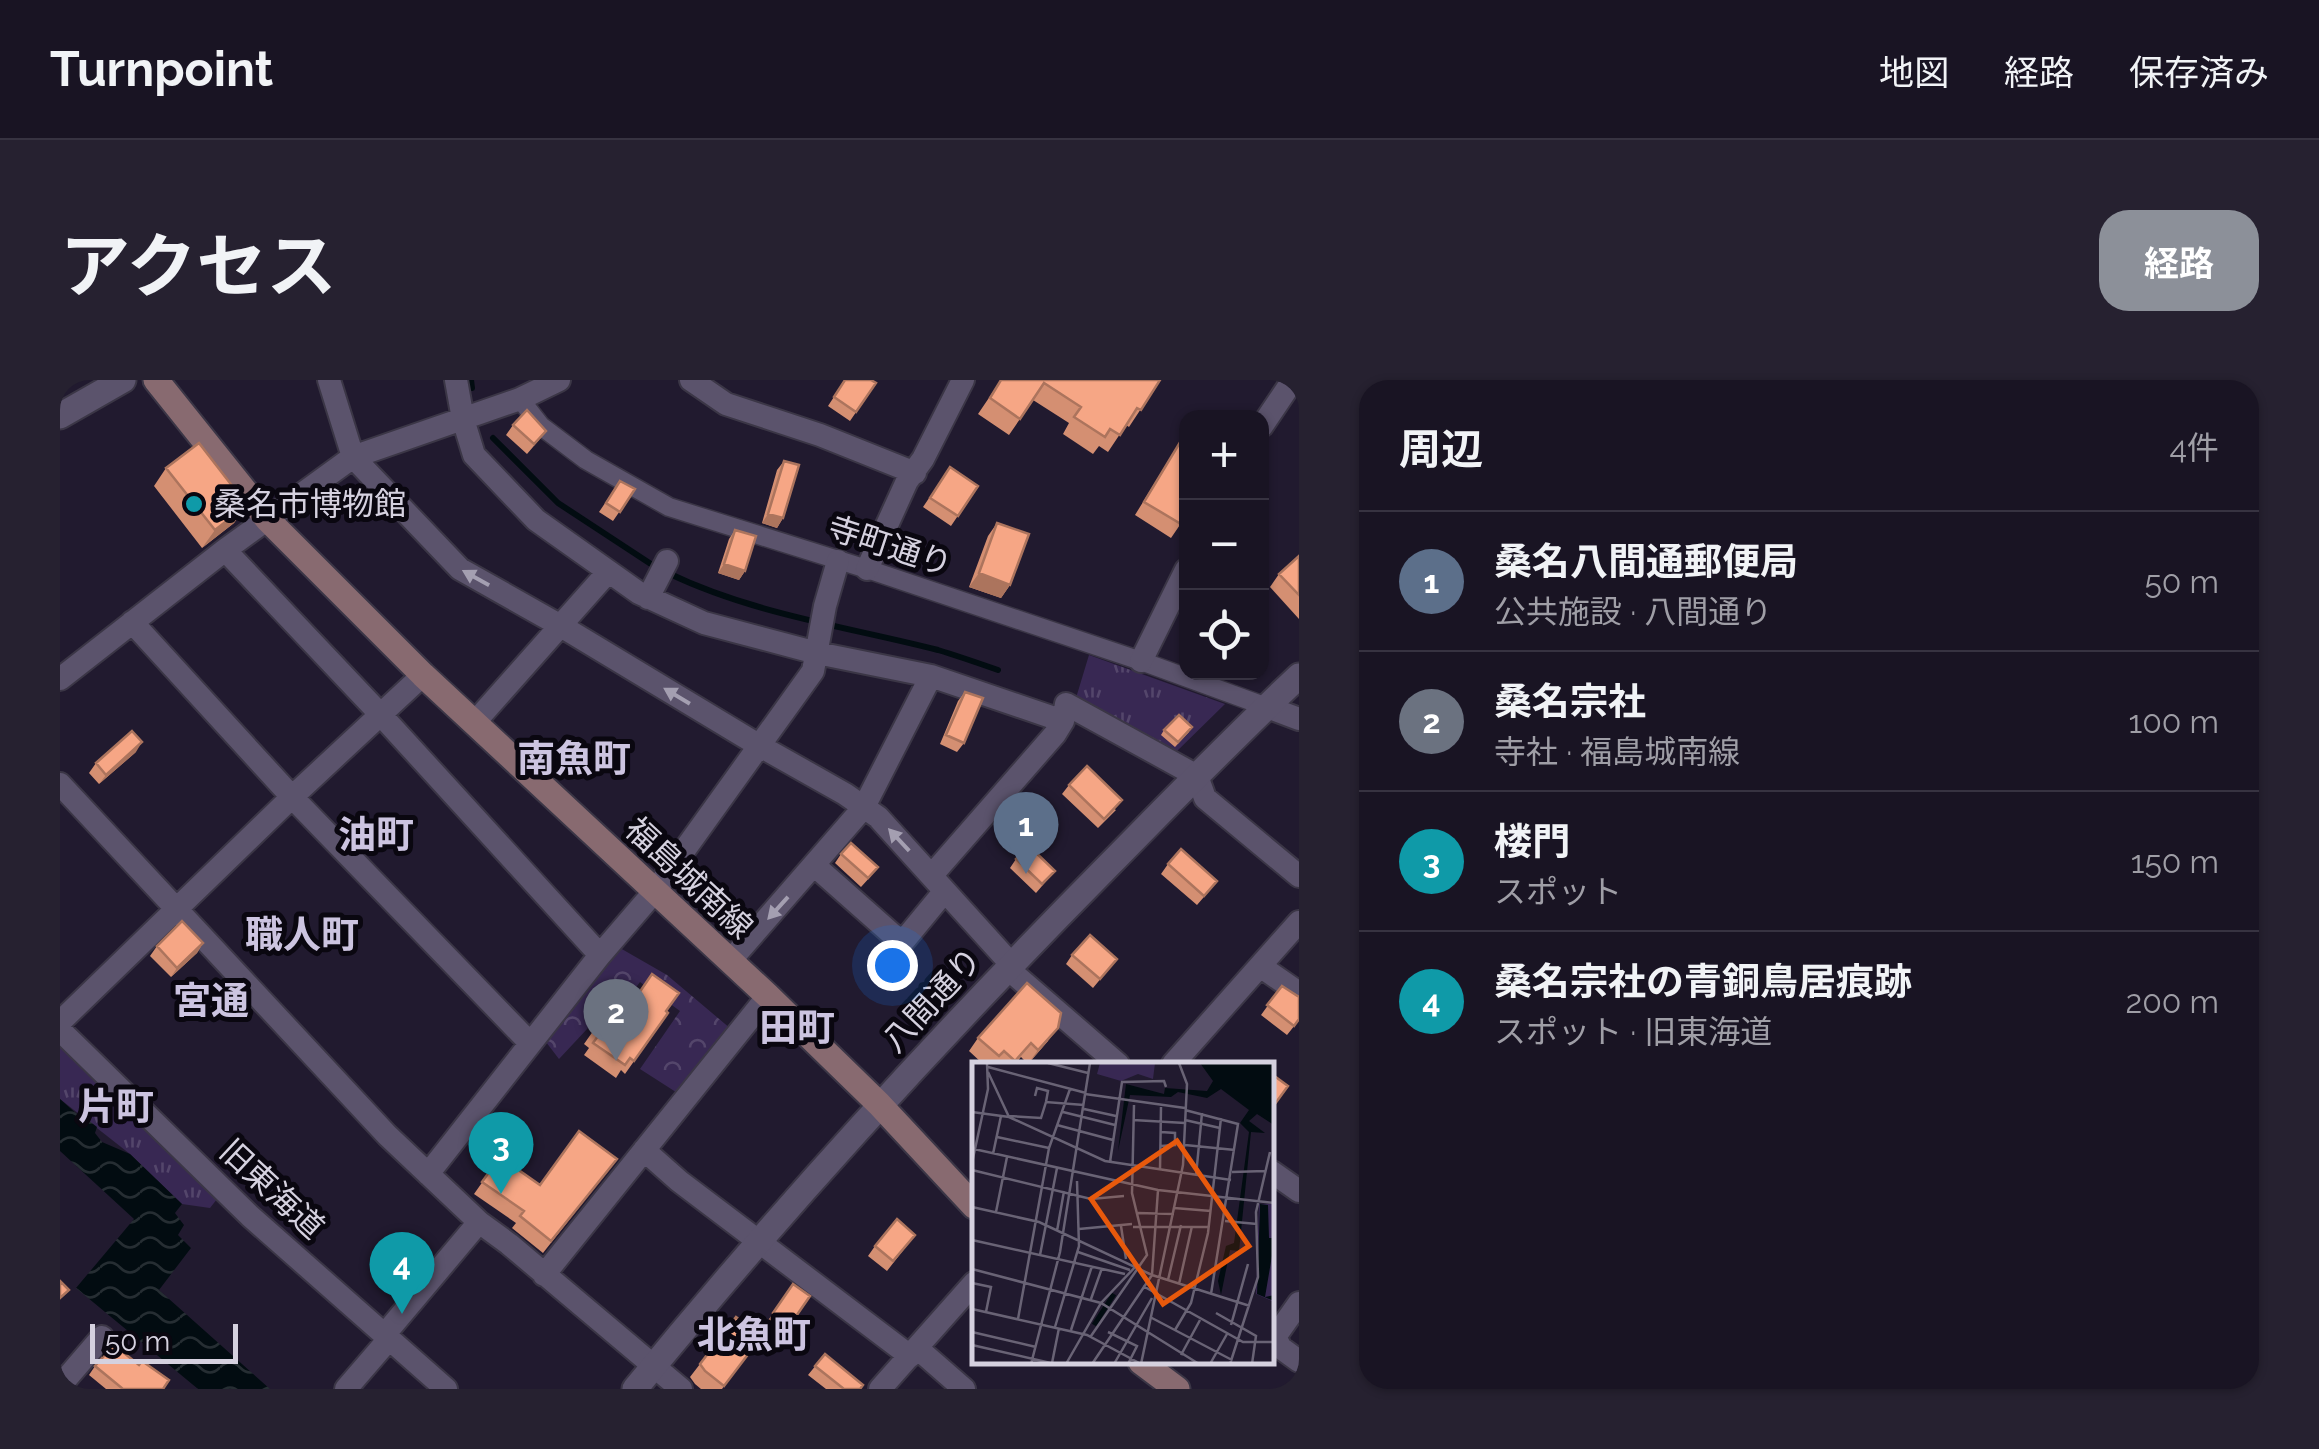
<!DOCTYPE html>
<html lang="ja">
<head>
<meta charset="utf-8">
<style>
	body { margin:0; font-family:Raleway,"Noto Sans JP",sans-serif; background:#262130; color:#f1f3f6 }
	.controls { position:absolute; right:30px; top:30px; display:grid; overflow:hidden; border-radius:20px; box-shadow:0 2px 8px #0004 }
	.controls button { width:90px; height:90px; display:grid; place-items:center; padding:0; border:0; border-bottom:2px solid #373341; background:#191423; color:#f1f3f6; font:50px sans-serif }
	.scale { position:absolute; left:30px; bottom:25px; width:148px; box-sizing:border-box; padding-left:10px; border:5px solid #d5d1df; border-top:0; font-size:28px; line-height:35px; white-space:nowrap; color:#d5d1df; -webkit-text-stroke:8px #0a0710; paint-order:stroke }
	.you { position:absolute; left:832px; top:585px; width:35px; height:35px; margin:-25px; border:8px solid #fff; border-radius:50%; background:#1a73e8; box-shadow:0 0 0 15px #1a73e833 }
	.badge { display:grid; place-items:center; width:65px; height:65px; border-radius:50%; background:#8c9099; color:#fff; font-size:32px; font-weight:700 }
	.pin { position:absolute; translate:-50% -82px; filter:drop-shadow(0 2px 5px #0008) }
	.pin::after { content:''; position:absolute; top:52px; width:35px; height:30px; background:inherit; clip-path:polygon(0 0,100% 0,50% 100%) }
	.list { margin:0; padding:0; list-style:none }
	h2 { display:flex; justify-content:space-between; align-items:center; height:130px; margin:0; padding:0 40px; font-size:42px }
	h2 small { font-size:32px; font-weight:400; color:#9f9ea6 }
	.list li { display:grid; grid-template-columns:65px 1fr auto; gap:30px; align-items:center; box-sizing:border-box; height:140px; padding:0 40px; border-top:2px solid #373341 }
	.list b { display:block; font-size:38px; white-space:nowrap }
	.list p { margin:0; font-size:32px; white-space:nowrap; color:#9f9ea6 }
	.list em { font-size:32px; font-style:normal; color:#9f9ea6 }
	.icon { flex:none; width:55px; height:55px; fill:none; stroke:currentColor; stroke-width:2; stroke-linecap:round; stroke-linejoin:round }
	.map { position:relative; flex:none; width:1239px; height:1009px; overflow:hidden; border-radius:30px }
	header { display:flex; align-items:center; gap:60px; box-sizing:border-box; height:140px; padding:0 50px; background:#191423; border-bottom:2px solid #373341 }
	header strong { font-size:48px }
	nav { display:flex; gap:55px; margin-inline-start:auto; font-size:35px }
	.intro { display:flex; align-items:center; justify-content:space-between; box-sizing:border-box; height:240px; padding:0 60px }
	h1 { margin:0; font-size:70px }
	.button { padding:25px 45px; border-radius:30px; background:#8c9099; color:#fff; font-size:35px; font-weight:700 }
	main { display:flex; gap:60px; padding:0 60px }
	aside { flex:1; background:#191423; border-radius:30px; box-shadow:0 2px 8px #0004 }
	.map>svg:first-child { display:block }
	.forest { fill:url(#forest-crowns) }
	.park { fill:url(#park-tufts) }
	.water { fill:url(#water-waves) }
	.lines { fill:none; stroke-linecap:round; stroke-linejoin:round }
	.stream { stroke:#020c11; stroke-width:6 }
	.pedestrian-casing { stroke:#3b3646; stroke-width:21 }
	.minor-casing { stroke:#3b3646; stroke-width:26 }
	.tertiary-casing { stroke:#3b3646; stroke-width:29 }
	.secondary-casing { stroke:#3b3646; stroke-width:29 }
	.pedestrian { stroke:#5b536c; stroke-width:18 }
	.minor { stroke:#5b536c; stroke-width:22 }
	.tertiary { stroke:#5b536c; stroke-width:25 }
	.secondary { stroke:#886a70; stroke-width:25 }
	.wall { fill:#d48f72 }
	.shaded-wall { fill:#ac745d }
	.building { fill:#f6a685; stroke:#ac745d; stroke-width:2.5 }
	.oneway { fill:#a49fb1 }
	.culture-dot { fill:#0f9aa8; stroke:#0a0710; stroke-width:4 }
	.labels { text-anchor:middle; stroke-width:10; stroke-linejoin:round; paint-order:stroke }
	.poi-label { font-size:32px; fill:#d5d1df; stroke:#0a0710; text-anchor:start }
	.street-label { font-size:32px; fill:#d5d1df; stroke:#0a0710 }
	.quarter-label { font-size:38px; font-weight:bold; fill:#ccc4e0; stroke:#0a0710 }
	.inset-river { fill:none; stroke:#020c11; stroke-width:5 }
	.inset-road { fill:none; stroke:#696375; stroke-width:2.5 }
	.view { fill:#e8590c; fill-opacity:0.15; stroke:#e8590c; stroke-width:5 }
	.inset-edge { fill:none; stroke:#d5d1df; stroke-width:5 }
</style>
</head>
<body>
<header>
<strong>Turnpoint</strong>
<nav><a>地図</a><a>経路</a><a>保存済み</a></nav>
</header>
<div class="intro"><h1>アクセス</h1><a class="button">経路</a></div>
<main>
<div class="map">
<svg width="1239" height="1009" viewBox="0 0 1239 1009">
	<defs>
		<pattern id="forest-crowns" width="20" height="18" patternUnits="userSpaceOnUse" patternTransform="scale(2.5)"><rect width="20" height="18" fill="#382853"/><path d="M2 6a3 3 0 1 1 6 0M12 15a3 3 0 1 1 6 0" fill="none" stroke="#54466b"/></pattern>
		<pattern id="park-tufts" width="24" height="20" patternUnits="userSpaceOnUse" patternTransform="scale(2.5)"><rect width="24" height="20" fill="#382853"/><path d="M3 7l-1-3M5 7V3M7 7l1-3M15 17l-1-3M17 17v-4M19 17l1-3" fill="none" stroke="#54466b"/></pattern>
		<pattern id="water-waves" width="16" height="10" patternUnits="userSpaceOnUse" patternTransform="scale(2.5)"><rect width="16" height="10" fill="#020c11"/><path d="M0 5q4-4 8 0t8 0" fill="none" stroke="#262e33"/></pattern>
	</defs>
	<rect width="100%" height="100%" fill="#211a2f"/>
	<path class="forest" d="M560 568 607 595 671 649 619 714 580 689 620 631 580 602 565 622 569 626 557 643 542 633 499 679 486 662Z"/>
	<path class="park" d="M1029 275 1165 324 1115 373 1016 318Z
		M0 662 157 819 150 828 122 824 70 774 0 719Z"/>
	<path class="water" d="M0 719 19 736H23L37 747 35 753 42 762 70 774 122 824 115 833 124 845 118 855 131 868 99 910 210 1009H138L16 908 74 839 0 771Z"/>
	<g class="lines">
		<path class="stream" d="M411 0 412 8
			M433 58 498 123 597 188
			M608 193C693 234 788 247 878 270 898 276 918 283 938 290"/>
		<defs>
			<path id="pedestrian" d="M460 19 481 46 526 80 609 127 807 189 1081 281 1207 327"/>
			<path id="minor" d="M269 0 293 77 400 189 501 246 700 366 785 414 818 437 951 584
				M396 0 403 39 414 75 476 140 579 213 644 243 757 273 871 296 1003 341 1006 324 1137 396 1145 418 1239 496
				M631 0 666 24 760 55 855 93
				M1202 46 1233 0
				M165 170 321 335 540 575
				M807 189 847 101 863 79 903 0
				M588 218 607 181
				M72 242 232 417 470 663
				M1081 281 1126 190
				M0 299 165 170 293 77 460 19 499 0
				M1207 327 1239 339
				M415 342 548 192
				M0 404 327 755 419 842 449 864 621 1009
				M755 486 842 563 884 512
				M872 495 995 354 1003 341
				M670 581 804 427 871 296
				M1200 586 1239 613
				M947 588 1058 684
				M0 642 232 417 363 295
				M0 650 190 836 386 1009
				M1113 684 1239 542
				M584 770 619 801 850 976
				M1212 792 1239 811
				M368 794 540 575 595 511 753 291 765 226 778 181
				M484 895 708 616
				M1239 923 1215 957 1221 968 1239 981
				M325 954 419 842
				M857 968 904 1009
				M0 1006 42 957
				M286 1009 329 959
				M820 1009 914 903"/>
			<path id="tertiary" d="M0 36 63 0
				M575 1009C725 825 883 653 1050 484 1112 421 1174 357 1239 296"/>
			<path id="secondary" d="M96 0 208 140 363 295 708 616 819 724 914 826
				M1081 982 1117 1009"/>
		</defs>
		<use href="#pedestrian" class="pedestrian-casing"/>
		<use href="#minor" class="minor-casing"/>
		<use href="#tertiary" class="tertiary-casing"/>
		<use href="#secondary" class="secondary-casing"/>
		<use href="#pedestrian" class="pedestrian"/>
		<use href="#minor" class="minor"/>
		<use href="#tertiary" class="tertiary"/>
		<use href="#secondary" class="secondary"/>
	</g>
	<path class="wall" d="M785 0 816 3 790 41 768 26Z
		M941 0H1100L1069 47 1066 45 1048 72 1039 66 1033 74 1003 54 1009 43 973 20 949 55 918 34Z
		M453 45 479 60 467 74 446 55Z
		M1125 54 1126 55V141L1124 139 1111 158 1075 135Z
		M724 81 723 138 717 148 702 143 717 90Z
		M890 87 918 106 891 146 863 127Z
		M106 88 187 125 174 143 142 168 94 106Z
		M560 101 575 109 553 141 539 132Z
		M937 143 950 205 941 218 909 207 928 156Z
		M675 150 685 191 679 200 658 193 669 159Z
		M1239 176V239L1210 207 1219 194Z
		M905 312 904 363 897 372 880 364 898 321Z
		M1104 350 1129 352 1115 367 1101 355Z
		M76 372 39 404 29 393 36 383Z
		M1009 405 1056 430 1038 448 1002 414Z
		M781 474 811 496 801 507 775 483Z
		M956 479 995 491 976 513 950 488Z
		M1108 484 1150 510 1137 525 1101 494Z
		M143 563 137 573 111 597 90 576 97 566Z
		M1012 575 1057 579 1033 608 1006 584Z
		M1222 606 1239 640 1227 655 1201 635Z
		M553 623 566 632H606L608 633 565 694 561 690 556 698 524 675 529 668 524 664Z
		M918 658 988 661 968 684 961 677 955 684H923L909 671Z
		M440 777 480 805 557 779 483 873 452 848 456 843 414 814Z
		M855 855 827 891 808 876 815 866Z
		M733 904 750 916 724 954 707 942Z
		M702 956 662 1009H641L635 1004 630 997 640 984Z
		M765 974 800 1009H766L748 995Z
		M35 986 103 1009H46L29 995Z"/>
	<path class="shaded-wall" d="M187 125 174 143 142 168 155 150Z
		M708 134 723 138 717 148 702 143Z
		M664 184 685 191 679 200 658 193Z
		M919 193 950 205 941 218 909 207Z
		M82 362 76 372 39 404 46 395Z
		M143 563 137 573 111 597 117 588Z
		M998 648 988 661 968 684 978 670Z"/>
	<path class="building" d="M785 0H811L816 3 796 32 774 17Z
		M941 0H1100L1081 30 1077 28 1060 55 1050 49 1045 57 1014 37 1021 27 984 3 960 39 930 18Z
		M467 30 486 51 474 64 453 45Z
		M1125 54 1126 55V135L1121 144 1084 122Z
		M139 63 187 125 155 150 106 88Z
		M724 81 739 85 723 138 708 134Z
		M890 87 918 106 898 136 870 118Z
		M560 101 575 109 560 132 546 123Z
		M937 143 969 154 950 205 919 193Z
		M675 150 696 156 685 191 664 184Z
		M1239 176V215L1219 194Z
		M905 312 923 318 904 363 886 355Z
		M1119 335 1132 347 1118 362 1104 350Z
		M72 351 82 362 46 395 36 383Z
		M1027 386 1062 420 1044 439 1009 405Z
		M791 463 818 487 808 498 781 474Z
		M969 466 995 491 982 504 956 479Z
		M1121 469 1157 501 1144 516 1108 484Z
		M122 541 143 563 117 588 97 566Z
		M1030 555 1057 579 1040 599 1012 575Z
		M592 594 619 613 606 631 608 633 574 681 570 678 565 685 533 663 538 656 532 651 553 623 566 632Z
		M967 603 1001 633 998 648 978 670 971 663 955 681 944 671 939 676 918 658Z
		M1222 606 1239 617V639L1234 646 1207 625Z
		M1213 695 1228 706 1212 728V696Z
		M519 751 557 779 491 861 460 836 464 831 422 802 440 777 480 805Z
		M837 839 855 855 833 881 815 866Z
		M0 901 9 910 0 918Z
		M733 904 750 916 730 945 713 933Z
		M676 937 702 956 664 1006 645 991 640 984Z
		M54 965 79 985 82 981 109 1000 103 1009H63L35 986Z
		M765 974 803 1005 800 1009H784L755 986Z"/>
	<defs><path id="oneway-solid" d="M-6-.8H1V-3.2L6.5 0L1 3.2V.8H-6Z" transform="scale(2.5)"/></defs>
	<g class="oneway">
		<use href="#oneway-solid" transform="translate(416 198) rotate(-151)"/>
		<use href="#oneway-solid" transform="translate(617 316) rotate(-149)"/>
		<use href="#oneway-solid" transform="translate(839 460) rotate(-133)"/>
		<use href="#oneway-solid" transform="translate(718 528) rotate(132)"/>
	</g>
	<circle class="culture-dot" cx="134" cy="124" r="10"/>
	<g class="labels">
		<g class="poi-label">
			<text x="154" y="135">桑名市博物館</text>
		</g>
		<g class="street-label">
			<text transform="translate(830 166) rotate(18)" y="11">寺町通り</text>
			<text transform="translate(629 498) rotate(43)" y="11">福島城南線</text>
			<text transform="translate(872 620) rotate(-47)" y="11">八間通り</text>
			<text transform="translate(212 809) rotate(43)" y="11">旧東海道</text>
		</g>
		<g class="quarter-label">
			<text x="514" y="392">南魚町</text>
			<text x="316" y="468">油町</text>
			<text x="242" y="568">職人町</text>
			<text x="151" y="634">宮通</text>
			<text x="737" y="661">田町</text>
			<text x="56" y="740">片町</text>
			<text x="694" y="968">北魚町</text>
		</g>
	</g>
	<g transform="translate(912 682)">
		<rect width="302" height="302" fill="#211a2f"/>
		<path d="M287 142H302V240L284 232Z" fill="#382853"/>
		<path d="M128 1H183L181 17 166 12 149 19 125 12Z" fill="#382853"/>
		<path d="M228 1H302V63L285 52 277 59 293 71 279 70 267 189 258 188 249 233 246 219 254 184 262 181 277 70 268 61 277 48 249 27 235 36 206 30 199 35 158 33 146 89 154 22 192 32 193 26 235 29 241 19ZM288 142 296 143 297 176H303L293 235 302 233V239L285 232Z" fill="#020c11"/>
		<path class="inset-river" d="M122 263 142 232"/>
		<path class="inset-road" d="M76 1 116 11M16 5 114 31M16 10 37 55M113 32 213 46M63 34 65 26 76 29 74 40M112 47 144 54M213 48 266 62 239 232M0 50 37 55 133 99 259 118M91 50 143 63M37 54 69 56 74 40 112 43M161 58 213 61M213 58 248 66M85 63 141 78M25 75 77 86M213 83 263 88M189 84 203 83V71L189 70M2 87 186 128 303 141M21 92 29 54M138 100 150 20 192 19 194 25M0 101 16 27 15 1M0 108 119 137 152 134M188 108 189 45M260 110 293 109M224 114 230 51M0 145 67 160 180 213 278 244M202 146 239 149M24 150 35 95M166 151 202 152M253 159 285 162M149 164 154 197M161 165H237M107 167 160 162M85 169 92 129M0 178 153 212M106 190 158 208M68 193 85 106M0 207 129 241 227 302M196 218 209 163M0 221 19 225 14 250M207 222 220 164M171 224 271 280H303M119 237 130 206M0 247 115 273 169 302M244 251 284 274 280 302M178 255 260 298M46 257 77 86 98 27M259 263 276 202M83 265 107 184 105 119M99 268 120 204M203 268 219 241 236 171 249 56M0 270 64 285M136 270 165 284 156 302M119 274 175 193 160 131 162 43M0 283 83 302M209 293 228 258M80 301 87 266M59 302 88 190 118 1M94 302 129 241 166 202M120 302 180 213 186 128M142 302 180 236M169 302 211 103 215 22 207 1M238 302 255 272M258 302 286 215 284 150 298 90"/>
		<path class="view" d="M205 79 277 184 191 242 119 137Z"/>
		<rect width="302" height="302" class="inset-edge"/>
	</g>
</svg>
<div class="controls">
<button>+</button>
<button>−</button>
<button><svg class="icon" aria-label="locate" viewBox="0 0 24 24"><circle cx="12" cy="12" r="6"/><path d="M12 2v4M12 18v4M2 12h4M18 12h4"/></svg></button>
</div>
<div class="scale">50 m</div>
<div class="you"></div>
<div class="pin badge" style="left:966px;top:494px;background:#5c6f8a">1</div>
<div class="pin badge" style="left:556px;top:681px;background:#6b7280">2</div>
<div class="pin badge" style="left:441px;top:814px;background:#0f9aa8">3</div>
<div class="pin badge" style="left:342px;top:934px;background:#0f9aa8">4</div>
</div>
<aside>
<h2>周辺<small>4件</small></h2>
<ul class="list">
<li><span class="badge" style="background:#5c6f8a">1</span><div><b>桑名八間通郵便局</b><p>公共施設 · 八間通り</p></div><em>50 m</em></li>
<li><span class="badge" style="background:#6b7280">2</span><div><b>桑名宗社</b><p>寺社 · 福島城南線</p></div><em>100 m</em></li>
<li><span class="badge" style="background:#0f9aa8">3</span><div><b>楼門</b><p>スポット</p></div><em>150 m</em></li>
<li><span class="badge" style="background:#0f9aa8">4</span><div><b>桑名宗社の青銅鳥居痕跡</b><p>スポット · 旧東海道</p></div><em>200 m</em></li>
</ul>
</aside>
</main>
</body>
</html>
